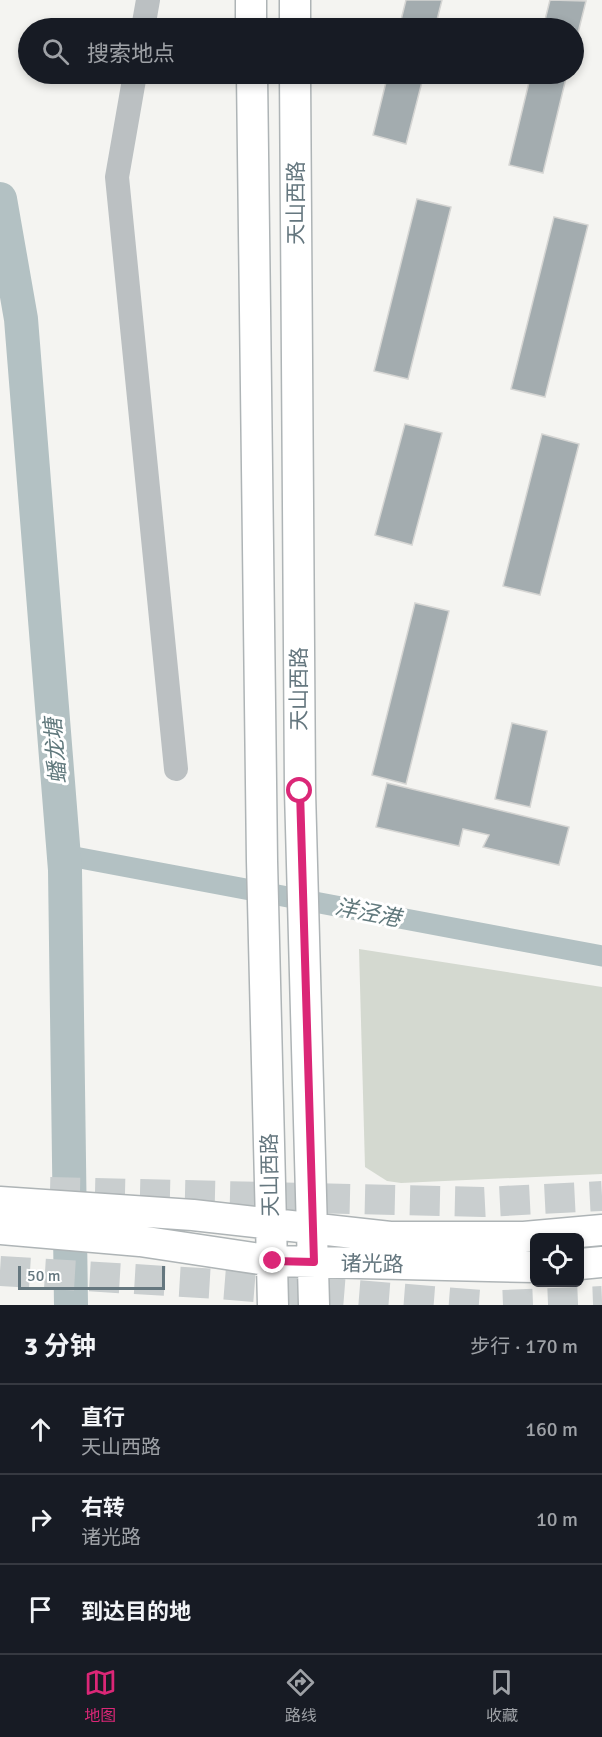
<!DOCTYPE html>
<html lang="zh">
<head>
<meta charset="utf-8">
<style>
	body { margin:0; font-family:Signika,"Noto Sans SC",sans-serif; background:#20242c; color:#f1f3f6 }
	.controls { position:absolute; right:18px; bottom:18px; display:grid; overflow:hidden; border-radius:9px; box-shadow:0 3px 9px #0003 }
	.controls button { width:54px; height:54px; display:grid; place-items:center; padding:0; border:0; border-bottom:2px solid #363941; background:#171b24; color:#f1f3f6; font:30px sans-serif }
	.scale { position:absolute; left:18px; bottom:15px; width:147px; box-sizing:border-box; padding-left:6px; border:3px solid #65777f; border-top:0; font-size:16px; line-height:21px; white-space:nowrap; color:#65777f; -webkit-text-stroke:4px #fff; paint-order:stroke }
	.stop { position:absolute; width:18px; height:18px; margin:-14px; border:4px solid #db2777; border-radius:50%; background:#fff }
	.stop.end { background:#db2777; border-color:#fff; box-shadow:0 2px 6px #0008 }
	.list { margin:0; padding:0; list-style:none }
	h2 { display:flex; justify-content:space-between; align-items:center; height:78px; margin:0; padding:0 24px; font-size:26px }
	h2 small { font-size:20px; font-weight:400; color:#9ea1a6 }
	.list li { display:grid; grid-template-columns:39px 1fr auto; gap:18px; align-items:center; box-sizing:border-box; height:90px; padding:0 24px; border-top:2px solid #363941 }
	.list b { display:block; font-size:22px; white-space:nowrap }
	.list p { margin:0; font-size:20px; white-space:nowrap; color:#9ea1a6 }
	.list em { font-size:20px; font-style:normal; color:#9ea1a6 }
	.icon { flex:none; width:33px; height:33px; fill:none; stroke:currentColor; stroke-width:2; stroke-linecap:round; stroke-linejoin:round }
	.map { position:relative; flex:none; width:602px; height:1305px; overflow:hidden }
	.search { position:absolute; background:#171b24; box-shadow:0 3px 9px #0003; left:18px; right:18px; top:18px; height:66px; display:flex; align-items:center; gap:15px; box-sizing:border-box; padding:0 21px; border-radius:33px; color:#9ea1a6; font-size:22px }
	.sheet { height:348px; background:#171b24 }
	nav { display:flex; justify-content:space-around; align-items:center; box-sizing:border-box; height:84px; border-top:2px solid #363941; background:#171b24; font-size:16px; color:#9ea1a6 }
	nav a { display:grid; justify-items:center; gap:3px }
	nav .on { color:#db2777 }
	.map>svg:first-child { display:block }
	.green { fill:#d4d9d0 }
	.lines { fill:none; stroke-linecap:round; stroke-linejoin:round }
	.canal { stroke:#b3c1c3; stroke-width:21 }
	.river { stroke:#b3c1c3; stroke-width:34 }
	.building { fill:#a3acaf; stroke:#d5d5d3; stroke-width:1.5 }
	.major-tunnel { stroke:#c9cecf; stroke-width:30; stroke-dasharray:30 15; stroke-linecap:butt }
	.major-casing { stroke:#aeb4b6; stroke-width:33 }
	.minor { stroke:#bbc0c2; stroke-width:24 }
	.major { stroke:#fff; stroke-width:30 }
	.route { stroke:#db2777; stroke-width:8 }
	.labels { text-anchor:middle; stroke-width:6; stroke-linejoin:round; paint-order:stroke }
	.street-label { font-size:21px; fill:#65777f; stroke:#fff }
	.water-label { font-size:22px; font-style:italic; fill:#61797d; stroke:#fff }
</style>
</head>
<body>
<div class="map">
<svg width="602" height="1305" viewBox="0 0 602 1305">
	<rect width="100%" height="100%" fill="#f4f4f1"/>
	<path class="green" d="M359 949 602 987V1174L401 1183 387 1181 365 1167Z"/>
	<g class="lines">
		<path class="canal" d="M64 855 602 956"/>
		<path class="river" d="M0 199 21 319 65 870 71 1305"/>
	</g>
	<path class="building" d="M406 0H442L435 28H399Z
		M550 0 586 1 574 49V28H543Z
		M388 74H424L406 144 373 135Z
		M531 74H567L543 173 509 165Z
		M417 199 451 207 408 379 374 371Z
		M554 217 588 225 545 397 511 389Z
		M405 424 442 433 412 545 375 535Z
		M542 434 579 444 540 595 503 586Z
		M415 603 449 611 406 784 372 775Z
		M512 723 547 731 530 807 495 799Z
		M387 783 569 827 559 865 483 847 489 835 463 829 459 846 376 827Z"/>
	<g class="lines">
		<path class="major-tunnel" d="M50 1192 483 1202 602 1196
			M0 1271 217 1284 482 1305
			M503 1305 602 1301"/>
		<defs>
			<path id="major" d="M251 0V28
				M295 0V28
				M252 74 262 861 273 1305
				M295 74 300 791 314 1305
				M0 1202 193 1215 390 1237H524L602 1230
				M0 1229 140 1241 273 1261 534 1267
				M580 1264 602 1262"/>
		</defs>
		<use href="#major" class="major-casing"/>
		<path class="minor" d="M143 28 148 0
			M135 74 117 177 176 769"/>
		<use href="#major" class="major"/>
	</g>
	<g class="lines">
		<path class="route" d="M273 1261 314 1262 300 791"/>
	</g>
	<g class="labels">
		<g class="street-label">
			<text transform="translate(296 203) rotate(-90)" y="7">天山西路</text>
			<text transform="translate(299 689) rotate(-90)" y="7">天山西路</text>
			<text transform="translate(270 1175) rotate(-91)" y="7">天山西路</text>
			<text transform="translate(372 1264) rotate(1)" y="7">诸光路</text>
		</g>
		<g class="water-label">
			<text transform="translate(55 751) rotate(-95)" y="8">蟠龙塘</text>
			<text transform="translate(368 912) rotate(11)" y="8">洋泾港</text>
		</g>
	</g>
</svg>
<div class="controls">
<button><svg class="icon" aria-label="locate" viewBox="0 0 24 24"><circle cx="12" cy="12" r="6"/><path d="M12 2v4M12 18v4M2 12h4M18 12h4"/></svg></button>
</div>
<div class="scale">50 m</div>
<div class="stop" style="left:300px;top:791px"></div>
<div class="stop end" style="left:273px;top:1261px"></div>
<div class="search"><svg class="icon" aria-label="search" viewBox="0 0 24 24"><circle cx="10" cy="10" r="6"/><path d="M15 15l6 6"/></svg>搜索地点</div>
</div>
<section class="sheet">
<h2>3 分钟<small>步行 · 170 m</small></h2>
<ul class="list">
<li><svg class="icon" aria-label="ahead" viewBox="0 0 24 24"><path d="M12 20V5M6 11l6-6 6 6"/></svg><div><b>直行</b><p>天山西路</p></div><em>160 m</em></li>
<li><svg class="icon" aria-label="right" viewBox="0 0 24 24"><path d="M7 20v-9h11M14 6l5 5-5 5"/></svg><div><b>右转</b><p>诸光路</p></div><em>10 m</em></li>
<li><svg class="icon" aria-label="arrive" viewBox="0 0 24 24"><path d="M6 21V4h12l-3 4 3 4H6"/></svg><div><b>到达目的地</b></div></li>
</ul>
</section>
<nav>
<a class="on"><svg class="icon" aria-label="map" viewBox="0 0 24 24"><path d="M3 6l6-2 6 2 6-2v14l-6 2-6-2-6 2zM9 4v14M15 6v14"/></svg>地图</a>
<a><svg class="icon" aria-label="directions" viewBox="0 0 24 24"><path d="M12 3l9 9-9 9-9-9zM9 14v-3h6M13 9l2 2-2 2"/></svg>路线</a>
<a><svg class="icon" aria-label="saved" viewBox="0 0 24 24"><path d="M7 4h10v16l-5-4-5 4z"/></svg>收藏</a>
</nav>
</body>
</html>
